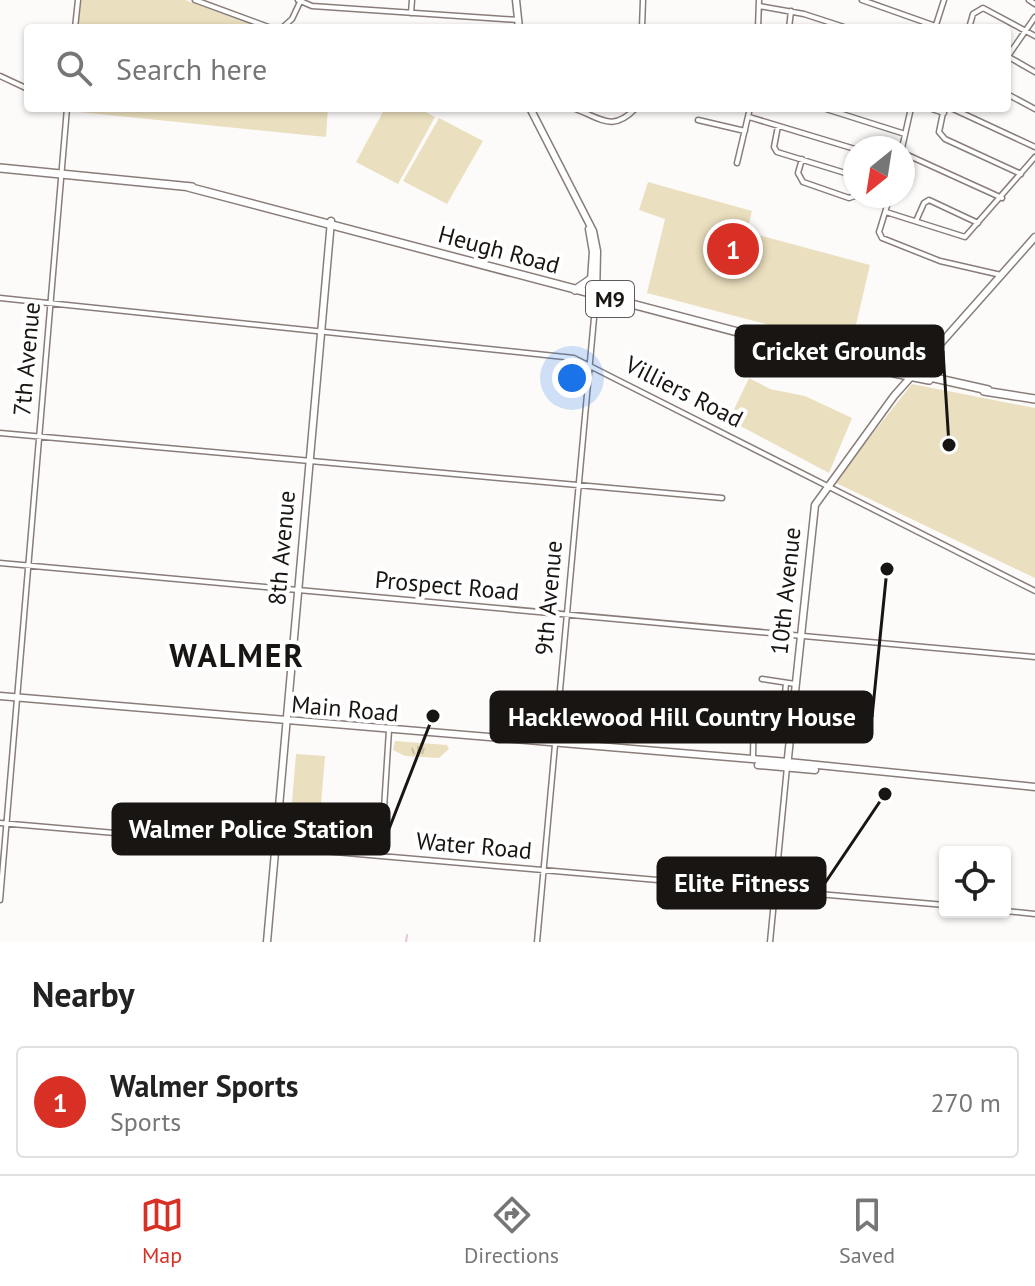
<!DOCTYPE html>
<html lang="en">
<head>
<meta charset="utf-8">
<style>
	body { margin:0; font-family:"PT Sans",sans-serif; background:#f2f2f2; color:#222 }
	.controls { position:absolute; right:24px; bottom:24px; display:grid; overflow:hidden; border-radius:8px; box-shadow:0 2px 6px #0004 }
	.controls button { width:72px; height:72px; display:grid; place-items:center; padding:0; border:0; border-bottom:2px solid #e0e0e0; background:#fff; color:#222; font:40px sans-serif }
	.compass { position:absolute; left:843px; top:136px; width:72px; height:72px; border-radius:50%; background:#fff; box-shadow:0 2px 6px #0004; rotate:210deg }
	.you { position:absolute; left:572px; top:378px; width:28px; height:28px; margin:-20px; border:6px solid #fff; border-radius:50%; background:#1a73e8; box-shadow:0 0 0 12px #1a73e833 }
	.badge { display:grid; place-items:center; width:52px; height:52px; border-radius:50%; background:#d93025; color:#fff; font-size:26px; font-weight:700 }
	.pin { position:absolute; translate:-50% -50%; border:4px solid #fff; box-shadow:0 2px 8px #0006 }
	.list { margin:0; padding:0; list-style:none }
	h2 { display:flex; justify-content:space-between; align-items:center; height:104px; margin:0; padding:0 32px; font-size:34px }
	h2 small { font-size:26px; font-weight:400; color:#767676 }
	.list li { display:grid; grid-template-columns:52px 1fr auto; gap:24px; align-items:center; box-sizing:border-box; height:112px; margin:0 16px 16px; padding:0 16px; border:2px solid #e0e0e0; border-radius:8px }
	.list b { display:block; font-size:30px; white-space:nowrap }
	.list p { margin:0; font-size:26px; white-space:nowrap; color:#767676 }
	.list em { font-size:26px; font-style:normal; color:#767676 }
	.icon { flex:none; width:44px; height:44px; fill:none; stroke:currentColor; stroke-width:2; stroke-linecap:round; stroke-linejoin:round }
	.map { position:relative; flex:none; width:1035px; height:942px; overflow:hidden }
	.search { position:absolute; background:#fff; box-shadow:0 2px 6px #0004; left:24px; right:24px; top:24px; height:88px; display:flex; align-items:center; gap:20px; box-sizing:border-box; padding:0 28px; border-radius:8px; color:#767676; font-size:30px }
	.sheet { height:232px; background:#fff }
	nav { display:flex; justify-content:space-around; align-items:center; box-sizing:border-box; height:112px; border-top:2px solid #e0e0e0; background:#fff; font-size:22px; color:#767676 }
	nav a { display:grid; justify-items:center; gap:4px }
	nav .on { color:#d93025 }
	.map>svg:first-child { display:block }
	.grass { fill:#eadfbe }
	.park { fill:url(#park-tufts) }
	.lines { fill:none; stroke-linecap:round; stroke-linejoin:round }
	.stream { stroke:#e9c3d9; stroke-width:2 }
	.street-casing { stroke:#897d79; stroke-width:7 }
	.secondary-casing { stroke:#897d79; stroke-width:9 }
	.primary-casing { stroke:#897d79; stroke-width:10 }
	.street { stroke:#fff; stroke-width:4 }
	.secondary { stroke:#fff; stroke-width:6 }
	.primary { stroke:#fff; stroke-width:7 }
	.labels { text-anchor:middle; stroke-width:8; stroke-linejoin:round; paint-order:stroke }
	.shield { fill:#fff; stroke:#5e5b5a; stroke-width:2 }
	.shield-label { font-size:22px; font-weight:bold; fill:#191513 }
	.street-label { font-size:24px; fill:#191513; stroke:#fff }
	.district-label { font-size:32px; font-weight:bold; letter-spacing:2px; fill:#191513; stroke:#fff }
	.leader { fill:none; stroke:#191513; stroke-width:3 }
	.callout-dot { fill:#191513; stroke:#fff; stroke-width:3 }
	.callout { fill:#191513; stroke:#191513; stroke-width:3 }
	.callout-label { font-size:26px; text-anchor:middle; font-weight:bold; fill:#fff }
</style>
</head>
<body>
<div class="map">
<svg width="1035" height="942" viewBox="0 0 1035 942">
	<defs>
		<pattern id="park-tufts" width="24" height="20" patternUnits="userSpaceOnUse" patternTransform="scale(2)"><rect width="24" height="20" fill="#eadfbe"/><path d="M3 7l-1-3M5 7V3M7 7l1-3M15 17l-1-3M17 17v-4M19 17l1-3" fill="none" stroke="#c8bea2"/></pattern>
	</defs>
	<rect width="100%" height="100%" fill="#fdfbfa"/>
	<path class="grass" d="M80 0H185L260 28H77Z
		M70 108H328L326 137 69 111Z
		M385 108H418L435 117 398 184 356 162Z
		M439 118 483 141 447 204 403 181Z
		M648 182 752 211 747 232 870 265 851 346 647 293 665 219 639 210Z
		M749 378 770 389 805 396 852 418 829 473 729 420Z
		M912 384 1035 408V578L834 482Z
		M296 754 325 756 320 817 291 814Z"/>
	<path class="park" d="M395 741 447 745 449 749 439 758 405 756 393 750Z"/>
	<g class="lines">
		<path class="stream" d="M406 942 407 935"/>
		<defs>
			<path id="street" d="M195 0 271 28
				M298 0 312 6 518 20
				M862 0 941 28
				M1029 0 1035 4
				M759 6 804 14 847 28
				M411 13 412 0
				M75 28 78 0
				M282 28 292 19 300 2
				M642 28 643 0
				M758 28 759 0
				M789 28 791 11
				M935 28 944 0
				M969 28 973 14 983 8 1035 36
				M1007 56 1035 72
				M1008 56 1035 17
				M0 76 28 89
				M1007 94 1035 109
				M573 108C601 118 612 133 636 108
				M823 108 905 134
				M929 108 944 113
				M944 108 939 132 945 139 1021 174
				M951 108 1035 147
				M749 117 855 149
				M698 120 745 131
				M778 126 774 147 777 152 855 176
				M902 148 911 108
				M903 153 1002 198
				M802 159 798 173 803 182 849 198 855 196
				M737 163 750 108
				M890 196 879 232 882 238 940 261 1001 275
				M886 212 965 237 1035 157
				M916 221 924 203 929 200 978 223
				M0 298 574 358 1035 591
				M0 433 722 498
				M0 563 1035 657
				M762 679 795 684
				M741 697 754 704 753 758
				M781 739 786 683
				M0 823 945 905
				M381 856 389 730
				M0 900 67 108
				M1005 911 1035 914
				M537 942 596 296
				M770 942 787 767"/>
			<path id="secondary" d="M516 0 519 28
				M530 108 593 231 597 251 596 296
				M589 229 593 252 590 294
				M0 696 788 762 1035 787
				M758 765 815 770
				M787 767 815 505 894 396 1035 237
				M267 942 331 221"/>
			<path id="primary" d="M0 168 192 187
				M188 187 783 344 988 390
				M575 290 591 279
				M926 360 932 376
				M894 373 929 380
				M984 391 1035 399"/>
		</defs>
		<use href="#street" class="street-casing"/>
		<use href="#secondary" class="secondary-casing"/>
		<use href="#primary" class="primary-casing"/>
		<use href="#street" class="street"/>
		<use href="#secondary" class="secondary"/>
		<use href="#primary" class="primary"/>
	</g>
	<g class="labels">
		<rect class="shield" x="586" y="281" width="48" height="36" rx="6"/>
		<g class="shield-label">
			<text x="610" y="307">M9</text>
		</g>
		<g class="street-label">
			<text transform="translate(499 250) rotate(15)" y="8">Heugh Road</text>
			<text transform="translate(27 359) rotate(-85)" y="8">7th Avenue</text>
			<text transform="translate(684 392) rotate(27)" y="8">Villiers Road</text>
			<text transform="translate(282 548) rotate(-85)" y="8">8th Avenue</text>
			<text transform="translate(447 586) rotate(5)" y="8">Prospect Road</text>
			<text transform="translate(786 591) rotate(-84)" y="8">10th Avenue</text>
			<text transform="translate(549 598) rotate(-85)" y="8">9th Avenue</text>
			<text transform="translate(345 709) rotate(5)" y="8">Main Road</text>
			<text transform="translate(474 846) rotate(5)" y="8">Water Road</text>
		</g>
		<g class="district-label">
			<text x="237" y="667">WALMER</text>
		</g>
	</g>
	<path class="leader" d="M949 445L943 351M887 569L872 717M433 716L389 829M885 794L825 883"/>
	<g class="callout-dot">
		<circle cx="949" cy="445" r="8"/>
		<circle cx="887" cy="569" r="8"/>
		<circle cx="433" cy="716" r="8"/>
		<circle cx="885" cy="794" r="8"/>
	</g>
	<g class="callout">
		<rect x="736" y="326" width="207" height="50" rx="8"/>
		<rect x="491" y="692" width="381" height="50" rx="8"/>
		<rect x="113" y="804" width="276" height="50" rx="8"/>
		<rect x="658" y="858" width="167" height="50" rx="8"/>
	</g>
	<g class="callout-label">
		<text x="839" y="360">Cricket Grounds</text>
		<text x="682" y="726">Hacklewood Hill Country House</text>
		<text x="251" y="838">Walmer Police Station</text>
		<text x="742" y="892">Elite Fitness</text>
	</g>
</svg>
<div class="controls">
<button><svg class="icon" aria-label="locate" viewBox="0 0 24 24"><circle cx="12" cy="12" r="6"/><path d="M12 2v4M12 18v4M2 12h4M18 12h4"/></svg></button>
</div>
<svg class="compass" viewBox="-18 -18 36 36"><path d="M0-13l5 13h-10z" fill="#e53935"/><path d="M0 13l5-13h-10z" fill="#767676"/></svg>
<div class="you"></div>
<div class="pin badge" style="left:733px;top:249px">1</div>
<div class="search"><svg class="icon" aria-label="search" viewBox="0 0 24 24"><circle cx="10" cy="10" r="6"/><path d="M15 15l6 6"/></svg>Search here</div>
</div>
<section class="sheet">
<h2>Nearby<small></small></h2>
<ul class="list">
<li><span class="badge">1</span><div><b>Walmer Sports</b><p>Sports</p></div><em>270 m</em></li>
</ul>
</section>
<nav>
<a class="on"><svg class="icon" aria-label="map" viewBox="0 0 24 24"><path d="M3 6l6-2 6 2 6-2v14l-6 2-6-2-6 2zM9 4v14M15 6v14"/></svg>Map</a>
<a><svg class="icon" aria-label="directions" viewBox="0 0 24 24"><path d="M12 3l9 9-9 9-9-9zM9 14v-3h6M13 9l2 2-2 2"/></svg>Directions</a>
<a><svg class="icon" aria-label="saved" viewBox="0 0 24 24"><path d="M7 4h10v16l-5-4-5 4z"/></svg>Saved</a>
</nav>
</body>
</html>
